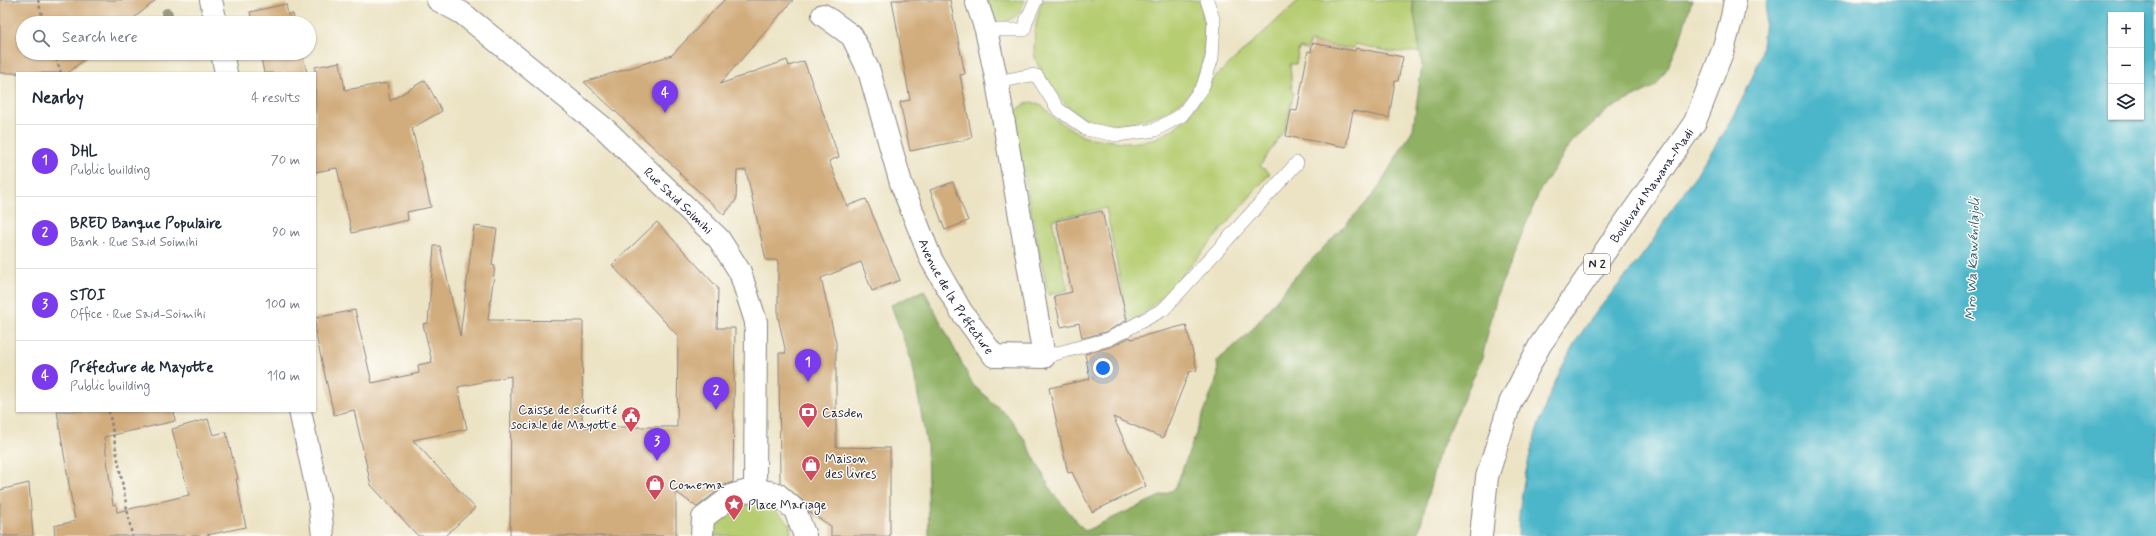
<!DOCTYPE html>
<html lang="en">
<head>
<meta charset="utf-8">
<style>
	body { margin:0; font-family:Mynerve,sans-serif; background:#f6f6f7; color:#1f2937 }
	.controls { position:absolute; right:12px; top:12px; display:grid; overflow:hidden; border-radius:0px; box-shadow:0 1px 3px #0004 }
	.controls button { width:36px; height:36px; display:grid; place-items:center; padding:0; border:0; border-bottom:1px solid #e0e1e3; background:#fff; color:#1f2937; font:20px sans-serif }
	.you { position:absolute; left:1103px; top:368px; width:14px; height:14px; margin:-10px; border:3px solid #fff; border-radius:50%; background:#1a73e8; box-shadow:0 0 0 6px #1a73e833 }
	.badge { display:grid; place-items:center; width:26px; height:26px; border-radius:50%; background:#7c3aed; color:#fff; font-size:13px; font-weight:700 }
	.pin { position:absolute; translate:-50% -33px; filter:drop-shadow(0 1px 2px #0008) }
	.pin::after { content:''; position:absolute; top:21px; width:14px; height:12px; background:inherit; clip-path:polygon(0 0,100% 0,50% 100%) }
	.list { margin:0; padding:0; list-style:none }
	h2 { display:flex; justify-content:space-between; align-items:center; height:52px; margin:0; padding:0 16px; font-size:17px }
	h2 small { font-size:13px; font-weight:400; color:#747a83 }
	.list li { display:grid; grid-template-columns:26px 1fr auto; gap:12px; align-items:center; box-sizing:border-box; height:72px; padding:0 16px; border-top:1px solid #e0e1e3 }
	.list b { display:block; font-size:15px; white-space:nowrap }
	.list p { margin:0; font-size:13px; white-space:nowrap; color:#747a83 }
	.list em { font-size:13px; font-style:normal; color:#747a83 }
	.icon { flex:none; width:22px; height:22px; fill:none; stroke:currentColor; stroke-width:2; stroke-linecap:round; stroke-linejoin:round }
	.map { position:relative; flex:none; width:2156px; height:536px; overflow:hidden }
	.search { position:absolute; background:#fff; box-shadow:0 1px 3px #0004; left:16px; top:16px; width:300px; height:44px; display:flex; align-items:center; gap:10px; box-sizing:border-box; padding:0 14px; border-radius:22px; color:#747a83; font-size:15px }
	.panel { position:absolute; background:#fff; box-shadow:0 1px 3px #0004; left:16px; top:72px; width:300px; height:340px; border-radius:0px }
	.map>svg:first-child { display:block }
	.green { fill:#b6cd72; stroke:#6c7856 }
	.forest { fill:#90b064; stroke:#596950 }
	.water { fill:#4cb6c9; stroke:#376c82; fill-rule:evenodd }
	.building { fill:#d1ac7b }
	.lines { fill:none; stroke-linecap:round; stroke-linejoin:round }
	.service-casing { stroke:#878280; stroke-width:14 }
	.minor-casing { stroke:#878280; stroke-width:24 }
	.tertiary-casing { stroke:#878280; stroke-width:24 }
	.primary-casing { stroke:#878280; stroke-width:24 }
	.path { stroke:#878280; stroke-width:2.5; stroke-dasharray:3 3; stroke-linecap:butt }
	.service { stroke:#fff; stroke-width:13 }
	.minor { stroke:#fff; stroke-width:22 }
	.tertiary { stroke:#fff; stroke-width:22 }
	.primary { stroke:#fff; stroke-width:22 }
	.tree { fill:#9a9a83 }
	.labels { text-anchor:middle; stroke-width:3; stroke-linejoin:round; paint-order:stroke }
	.shield { fill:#fdfcf7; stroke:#646373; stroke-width:1 }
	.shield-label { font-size:12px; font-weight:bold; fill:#22223b }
	.street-label { font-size:13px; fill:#22223b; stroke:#fdfcf7 }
	.poi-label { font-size:13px; fill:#22223b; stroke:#fdfcf7; text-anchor:start }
	.water-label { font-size:14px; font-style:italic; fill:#335d74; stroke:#fdfcf7 }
</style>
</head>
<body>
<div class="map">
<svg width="2156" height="536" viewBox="0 0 2156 536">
	<rect width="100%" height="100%" fill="#fdfcf7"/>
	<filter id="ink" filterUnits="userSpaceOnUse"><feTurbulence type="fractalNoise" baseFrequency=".025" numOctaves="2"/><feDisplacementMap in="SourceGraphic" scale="8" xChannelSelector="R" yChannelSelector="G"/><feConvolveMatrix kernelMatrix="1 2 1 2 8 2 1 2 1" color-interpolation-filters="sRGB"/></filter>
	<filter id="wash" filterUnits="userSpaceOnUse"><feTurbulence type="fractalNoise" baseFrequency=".012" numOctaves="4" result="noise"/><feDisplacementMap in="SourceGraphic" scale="16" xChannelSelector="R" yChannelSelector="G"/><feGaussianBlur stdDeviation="0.9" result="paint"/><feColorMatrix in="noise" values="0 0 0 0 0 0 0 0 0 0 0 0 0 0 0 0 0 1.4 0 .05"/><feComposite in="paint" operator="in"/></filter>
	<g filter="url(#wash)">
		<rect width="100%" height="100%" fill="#ece3c4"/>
		<path class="green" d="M987 0H1025C1019 15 1015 20 998 23L993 19Z
			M1043 0H1200C1207 31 1209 77 1183 100 1172 110 1159 115 1145 119 1128 125 1104 126 1086 119 1066 110 1041 78 1035 57 1032 45 1037 11 1043 0Z
			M1299 0H1412L1420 52H1391L1355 44 1354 49 1310 42 1307 50 1299 48 1296 64H1290L1292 90 1294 92 1285 129 1260 166 1270 173 1169 291 1129 326 1106 208 1052 220 1068 290 1048 295 1012 116 1021 106 1032 102 1042 105 1054 118 1084 137 1130 143 1152 140 1172 130 1191 114 1213 79Z
			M749 503 769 505 790 524 791 536H710V520L727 506Z"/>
		<path class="forest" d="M1412 0H1692L1680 39 1668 67 1656 86 1609 109 1573 141 1540 190 1497 295 1482 358 1437 458 1418 536H929L927 446 912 362 891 305 924 290 973 385 1010 418 1025 440 1052 492 1085 531 1175 489 1218 375 1217 361 1249 333 1295 277 1373 196 1413 129 1422 64Z"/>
		<path class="water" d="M1767 0H2156V536H1518C1519 473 1545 391 1578 338 1599 305 1627 277 1650 245 1659 232 1665 218 1674 206 1704 163 1735 120 1755 71 1764 50 1764 23 1767 0ZM2111 15H2141V117H2111Z"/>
		<g id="blocks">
			<path class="building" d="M0 0H156L128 23H23V53H92L68 73H0Z
				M724 0H793L720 84 787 60 789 66 804 61 839 157 829 161 847 206 866 199 900 280 872 291 861 262 821 278 836 343V447L890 448V536H831V526L809 512 803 501 780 482 779 353H786L778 317V260H766L746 170 737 171 736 200 724 215 679 173 680 172 584 82 672 55Z
				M892 0H950L965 74 960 75 972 137 969 139 910 151 900 102 910 100Z
				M286 4 288 15 293 14 295 23H253L250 12Z
				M1312 43 1355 51 1356 48 1403 57 1398 81H1395L1389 118 1353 111 1346 147 1286 136 1291 110 1297 111 1308 51 1311 52Z
				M260 53H302L307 73H264Z
				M340 62 345 90 387 83 390 101 425 80 442 111 412 128 431 207 407 212 408 220 352 233 337 168 315 172V67Z
				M953 182 968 221 945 230 930 190Z
				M1102 211 1127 320 1106 332 1082 338 1079 323 1061 327 1054 296 1072 292 1056 221Z
				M657 222 718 288 717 328H735L733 482 725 485 697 507 676 492V536H510L511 376 458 387 467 429 413 440 475 508 445 536H418L371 485 354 410 334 415 315 331V318L355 310 372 383 419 373 418 365 432 362 423 324 428 323 434 246H440L460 336 474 226 497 229 492 265 495 266 488 320 583 321 582 427H677L678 336 612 265Z
				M1186 325 1197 370 1189 372 1163 438 1113 417 1146 486 1092 512 1072 472 1068 473 1049 388 1090 379 1085 354 1111 347 1130 337 1131 339Z
				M57 411H174L175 421 104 437 113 505 116 504 117 512 189 495 172 429 208 419 213 435 226 432 238 479H236L246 527 202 536H55L54 526 75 521Z
				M29 483 33 536H0V490Z"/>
		</g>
	</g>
	<g filter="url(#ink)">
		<use href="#blocks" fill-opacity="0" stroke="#878280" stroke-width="1"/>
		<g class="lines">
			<defs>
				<path id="service" d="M986 30H1024L1027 19 1036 0
					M997 82 1032 75 1037 76 1058 109 1086 129 1117 135 1155 130 1182 115 1203 86 1212 58 1214 22 1207 0
					M1044 357 1109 339 1164 309 1297 163"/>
				<g id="minor">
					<path id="s1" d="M438 0 462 13 605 129 719 239 740 272 756 322 755 489"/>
					<path id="s2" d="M823 15 852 36 869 71 901 183 931 259 961 311 994 356 1044 357 997 82 986 30 976 0"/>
					<path d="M702 536 703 518 733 495 755 489 777 494 795 510 805 536"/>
				</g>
				<path id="tertiary" d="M211 0 216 23
					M222 53 226 73
					M300 411 319 499 323 536"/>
				<g id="primary">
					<path id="s3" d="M1481 536 1487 477 1510 403 1540 345 1695 122 1723 50 1732 17 1735 0"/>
				</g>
			</defs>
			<use href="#service" class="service-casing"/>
			<use href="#minor" class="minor-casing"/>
			<use href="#tertiary" class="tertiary-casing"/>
			<use href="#primary" class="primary-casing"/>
			<path class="path" d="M38 0 44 23
				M54 53 61 73
				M109 411 132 536"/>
			<use href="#service" class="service"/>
			<use href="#minor" class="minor"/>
			<use href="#tertiary" class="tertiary"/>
			<use href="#primary" class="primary"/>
		</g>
		<circle class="tree" cx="167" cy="14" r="6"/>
	</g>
	<defs>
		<symbol id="bank-pin" viewBox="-11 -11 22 30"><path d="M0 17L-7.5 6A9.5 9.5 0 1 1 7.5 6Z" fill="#d1495b" stroke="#fdfcf7"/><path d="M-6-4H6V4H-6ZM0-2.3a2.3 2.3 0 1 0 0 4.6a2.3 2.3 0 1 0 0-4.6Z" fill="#fff"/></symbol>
		<symbol id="civic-pin" viewBox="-11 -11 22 30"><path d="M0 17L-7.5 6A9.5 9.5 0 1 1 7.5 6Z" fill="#d1495b" stroke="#fdfcf7"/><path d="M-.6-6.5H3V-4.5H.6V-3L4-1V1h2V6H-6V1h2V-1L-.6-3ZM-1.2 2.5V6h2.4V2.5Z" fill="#fff"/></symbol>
		<symbol id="shop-pin" viewBox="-11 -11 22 30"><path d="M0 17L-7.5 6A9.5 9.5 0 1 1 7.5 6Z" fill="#d1495b" stroke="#fdfcf7"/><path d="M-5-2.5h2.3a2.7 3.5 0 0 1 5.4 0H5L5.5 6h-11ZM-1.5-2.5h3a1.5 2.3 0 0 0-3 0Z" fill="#fff"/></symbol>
		<symbol id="sight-pin" viewBox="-11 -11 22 30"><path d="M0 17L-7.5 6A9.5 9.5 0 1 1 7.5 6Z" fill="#d1495b" stroke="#fdfcf7"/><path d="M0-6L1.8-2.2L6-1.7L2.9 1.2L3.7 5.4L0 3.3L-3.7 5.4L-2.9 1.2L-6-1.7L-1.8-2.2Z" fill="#fff"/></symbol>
	</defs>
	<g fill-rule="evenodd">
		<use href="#bank-pin" x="797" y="401" width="22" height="30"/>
		<use href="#civic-pin" x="620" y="405" width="22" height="30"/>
		<use href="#shop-pin" x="800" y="454" width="22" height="30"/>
		<use href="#shop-pin" x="644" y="473" width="22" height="30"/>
		<use href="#sight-pin" x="723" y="493" width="22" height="30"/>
	</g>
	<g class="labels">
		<rect class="shield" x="1584" y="254" width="26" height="20" rx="3"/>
		<g class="shield-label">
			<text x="1597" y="268">N 2</text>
		</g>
		<g class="street-label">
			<text dy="5" stroke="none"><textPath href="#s3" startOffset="397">Boulevard Mawana-Madi</textPath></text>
			<text dy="5" stroke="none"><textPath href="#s1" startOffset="314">Rue Said Soimihi</textPath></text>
			<text dy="5" stroke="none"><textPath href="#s2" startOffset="318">Avenue de la Préfecture</textPath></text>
		</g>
		<g class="poi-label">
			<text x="617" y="414" text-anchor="end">Caisse de sécurité<tspan x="617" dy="15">sociale de Mayotte</tspan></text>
			<text x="822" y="417">Casden</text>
			<text x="825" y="463">Maison<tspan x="825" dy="15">des livres</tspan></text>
			<text x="669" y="489">Comema</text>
			<text x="748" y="509">Place Mariage</text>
		</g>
		<g class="water-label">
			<text transform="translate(1972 259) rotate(-88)" y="5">Mro Wa Kawénilajoli</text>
		</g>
	</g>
</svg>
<div class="controls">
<button>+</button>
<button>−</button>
<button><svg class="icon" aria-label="layers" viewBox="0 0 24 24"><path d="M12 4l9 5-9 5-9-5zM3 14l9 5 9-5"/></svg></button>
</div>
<div class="you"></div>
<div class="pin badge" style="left:808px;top:382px">1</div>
<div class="pin badge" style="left:716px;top:410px">2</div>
<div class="pin badge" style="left:657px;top:461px">3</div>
<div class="pin badge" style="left:665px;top:113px">4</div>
<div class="search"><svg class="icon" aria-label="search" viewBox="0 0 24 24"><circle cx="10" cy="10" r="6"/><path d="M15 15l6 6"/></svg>Search here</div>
<section class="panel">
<h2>Nearby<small>4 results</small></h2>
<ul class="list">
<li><span class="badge">1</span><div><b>DHL</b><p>Public building</p></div><em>70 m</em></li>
<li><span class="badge">2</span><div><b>BRED Banque Populaire</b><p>Bank · Rue Said Soimihi</p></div><em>90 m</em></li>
<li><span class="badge">3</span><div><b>STOI</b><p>Office · Rue Said-Soimihi</p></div><em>100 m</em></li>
<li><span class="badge">4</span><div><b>Préfecture de Mayotte</b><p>Public building</p></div><em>110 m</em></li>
</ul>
</section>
</div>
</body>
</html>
